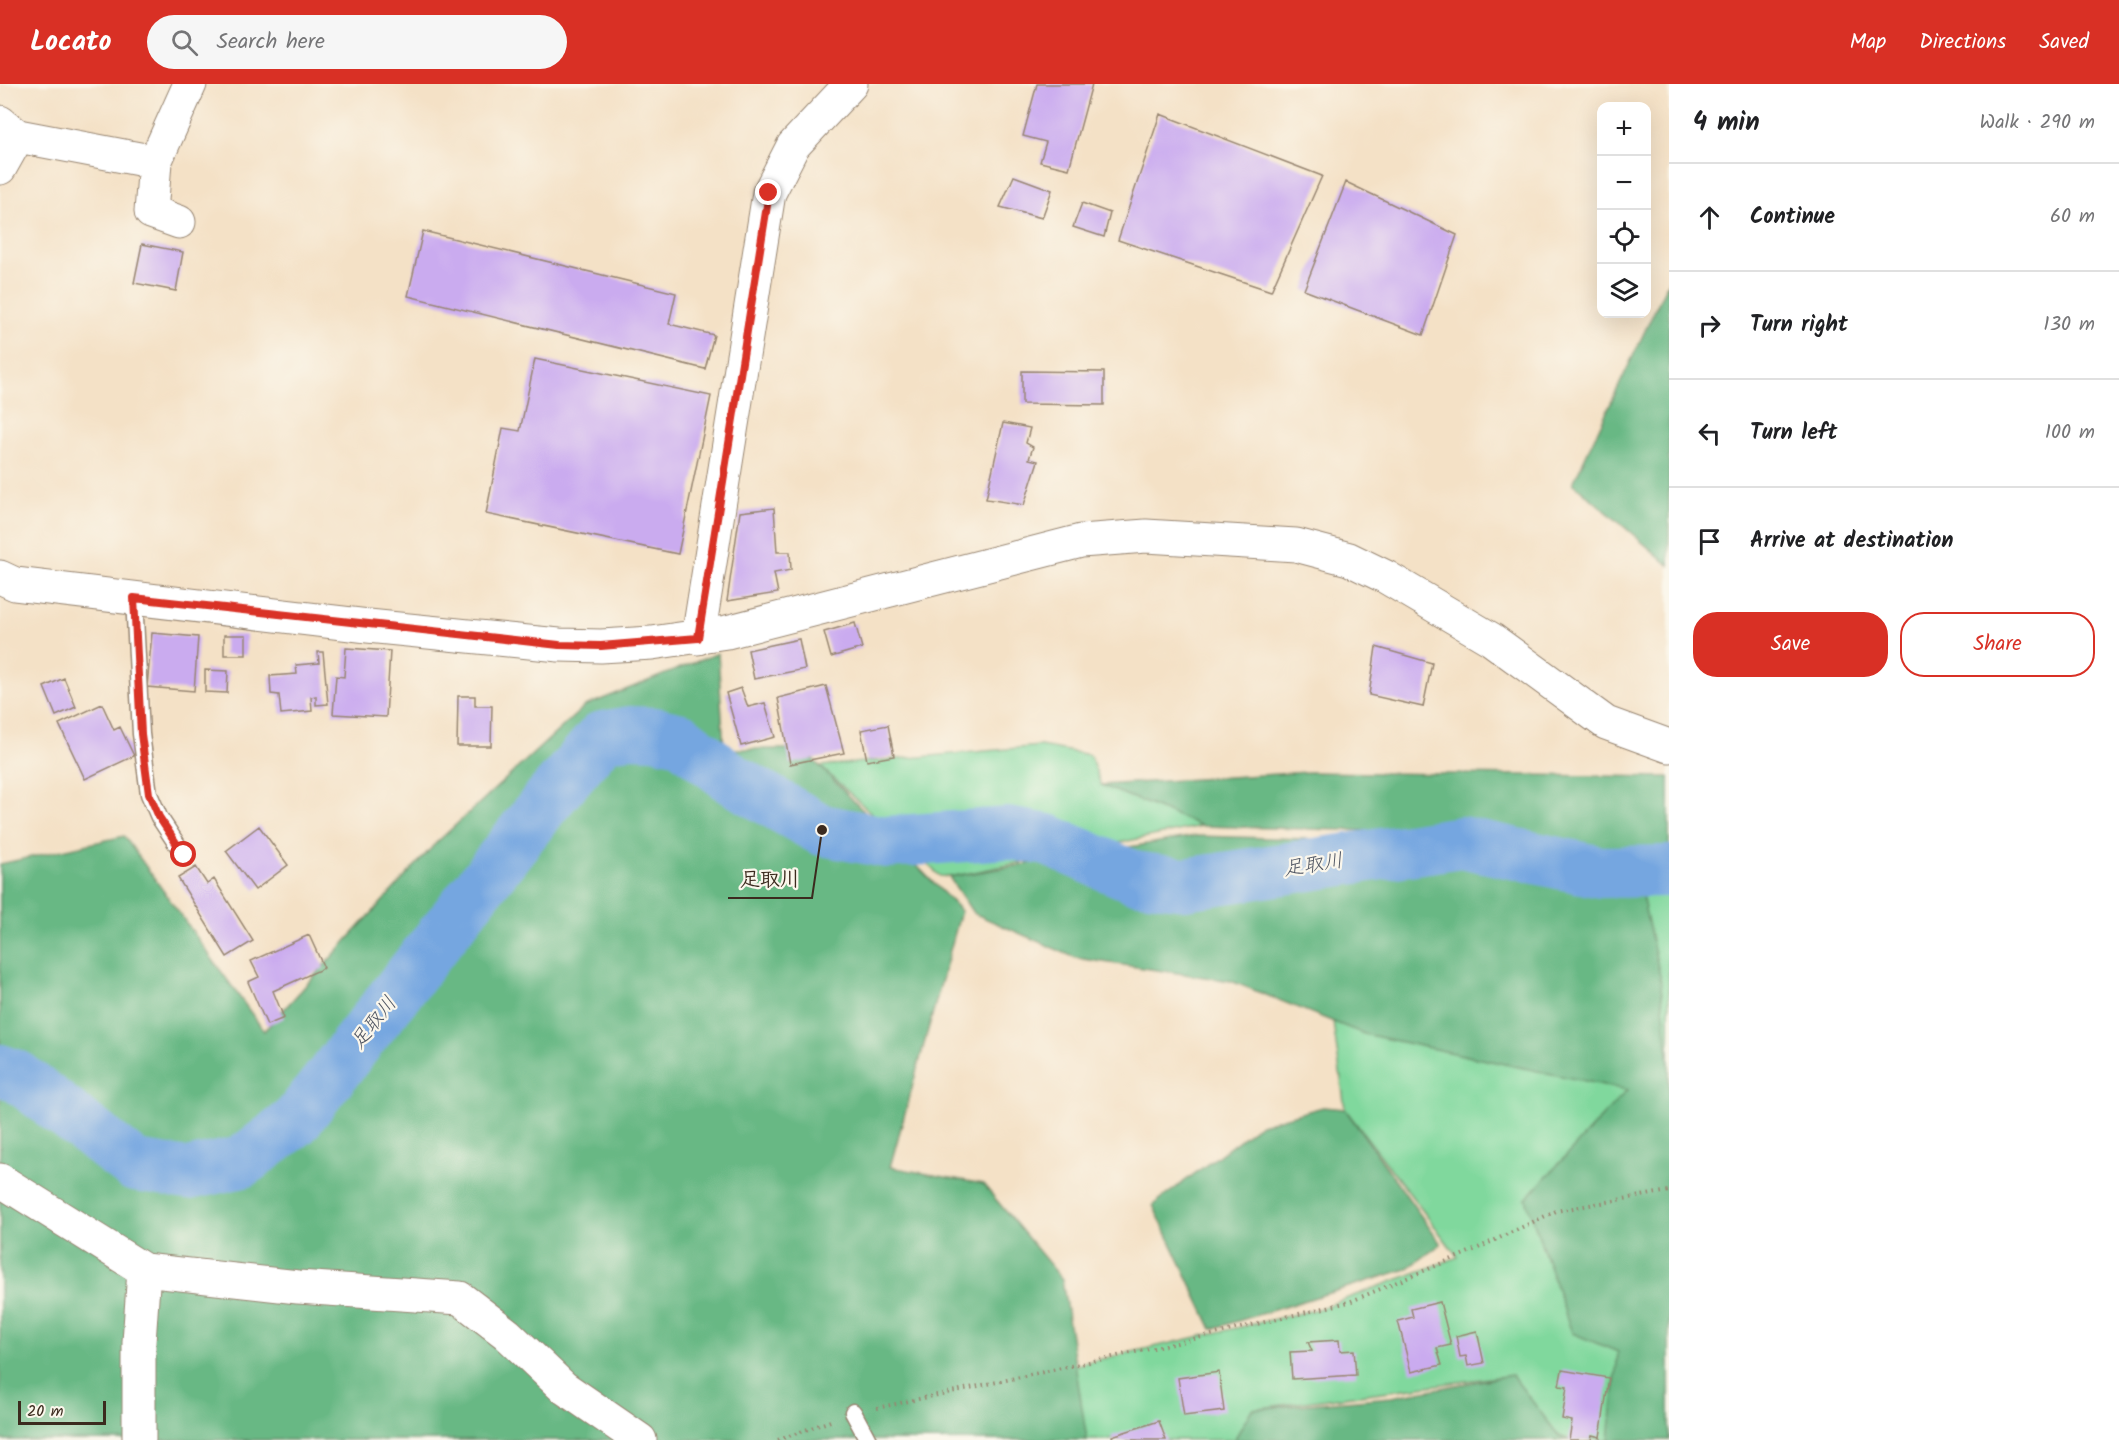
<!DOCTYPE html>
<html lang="en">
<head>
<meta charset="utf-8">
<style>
	body { margin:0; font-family:Kalam,"Klee One",sans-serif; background:#f6f6f6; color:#202124 }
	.controls { position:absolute; right:18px; top:18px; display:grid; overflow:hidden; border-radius:12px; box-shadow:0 6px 24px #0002 }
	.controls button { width:54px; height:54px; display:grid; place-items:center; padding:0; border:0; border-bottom:2px solid #e0e0e0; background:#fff; color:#202124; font:30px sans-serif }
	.scale { position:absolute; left:18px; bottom:15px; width:88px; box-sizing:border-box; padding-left:6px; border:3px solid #3b2a1e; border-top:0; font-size:16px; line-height:21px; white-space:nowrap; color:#3b2a1e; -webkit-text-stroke:4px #fbf7ec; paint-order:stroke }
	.stop { position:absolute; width:18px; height:18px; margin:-14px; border:4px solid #d93025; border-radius:50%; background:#fff }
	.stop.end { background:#d93025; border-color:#fff; box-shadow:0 2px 6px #0008 }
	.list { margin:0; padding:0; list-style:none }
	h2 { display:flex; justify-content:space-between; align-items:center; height:78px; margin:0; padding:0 24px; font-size:26px }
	h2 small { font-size:20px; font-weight:400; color:#757577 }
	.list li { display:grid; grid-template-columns:39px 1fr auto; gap:18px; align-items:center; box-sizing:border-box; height:108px; padding:0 24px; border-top:2px solid #e0e0e0 }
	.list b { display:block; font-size:22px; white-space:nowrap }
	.list em { font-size:20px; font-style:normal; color:#757577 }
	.actions { display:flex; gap:12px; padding:18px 24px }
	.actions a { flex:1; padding:14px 0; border:2px solid #d93025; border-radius:24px; text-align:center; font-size:21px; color:#d93025 }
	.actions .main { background:#d93025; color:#fff }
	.icon { flex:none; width:33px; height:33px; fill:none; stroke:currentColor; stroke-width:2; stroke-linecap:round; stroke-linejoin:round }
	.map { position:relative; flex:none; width:1669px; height:1356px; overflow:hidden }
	header { display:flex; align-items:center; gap:36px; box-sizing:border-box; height:84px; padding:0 30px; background:#d93025; color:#fff }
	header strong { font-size:28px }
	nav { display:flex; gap:33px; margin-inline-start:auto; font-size:21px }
	.search { width:420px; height:54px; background:#f6f6f6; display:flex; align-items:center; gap:15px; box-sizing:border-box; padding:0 21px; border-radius:33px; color:#757577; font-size:22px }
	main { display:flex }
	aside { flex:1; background:#fff }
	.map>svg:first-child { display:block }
	.green { fill:#80d89d; stroke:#5e815e; stroke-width:1.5 }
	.forest { fill:#68b884; stroke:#527151; stroke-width:1.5 }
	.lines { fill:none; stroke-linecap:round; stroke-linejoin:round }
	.river { stroke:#75a6e0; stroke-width:52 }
	.building { fill:#caabef }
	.service-casing { stroke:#988672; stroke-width:19 }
	.minor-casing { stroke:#988672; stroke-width:35 }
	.path { stroke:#988672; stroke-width:4; stroke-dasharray:1.5 4.5; stroke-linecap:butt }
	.service { stroke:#fff; stroke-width:16 }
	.minor { stroke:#fff; stroke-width:33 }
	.route { stroke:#d93025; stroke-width:8 }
	.labels { text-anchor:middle; stroke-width:4.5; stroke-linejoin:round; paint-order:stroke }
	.water-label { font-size:20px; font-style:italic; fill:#4f5562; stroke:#fbf7ec }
	.leader { fill:none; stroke:#3b2a1e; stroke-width:2 }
	.callout-dot { fill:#3b2a1e; stroke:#fbf7ec; stroke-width:2 }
	.callout-label { font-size:20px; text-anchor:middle; font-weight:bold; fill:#3b2a1e; stroke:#fbf7ec; stroke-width:4.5; stroke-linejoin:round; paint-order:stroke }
</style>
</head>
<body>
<header>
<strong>Locato</strong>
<div class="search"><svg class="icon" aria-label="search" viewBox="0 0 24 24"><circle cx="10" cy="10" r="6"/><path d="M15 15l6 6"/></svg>Search here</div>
<nav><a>Map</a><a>Directions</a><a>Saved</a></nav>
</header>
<main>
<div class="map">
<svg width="1669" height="1356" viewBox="0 0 1669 1356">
	<rect width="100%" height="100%" fill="#fbf7ec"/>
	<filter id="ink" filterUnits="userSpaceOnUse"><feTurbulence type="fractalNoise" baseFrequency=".0167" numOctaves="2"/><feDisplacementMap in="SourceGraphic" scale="12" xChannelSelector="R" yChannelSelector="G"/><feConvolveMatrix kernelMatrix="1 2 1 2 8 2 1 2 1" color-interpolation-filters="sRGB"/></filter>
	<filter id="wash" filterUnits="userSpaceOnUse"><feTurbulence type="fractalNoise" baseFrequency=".008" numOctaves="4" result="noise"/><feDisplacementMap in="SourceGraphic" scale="24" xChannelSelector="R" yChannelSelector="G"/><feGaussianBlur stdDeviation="1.35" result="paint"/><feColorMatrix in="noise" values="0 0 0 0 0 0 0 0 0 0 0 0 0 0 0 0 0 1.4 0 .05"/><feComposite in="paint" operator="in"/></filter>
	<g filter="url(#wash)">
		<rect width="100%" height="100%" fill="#f4e1c6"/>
		<path class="green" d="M1040 662 1090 671 1101 701 1202 742 949 793 940 792 820 682Z
			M1641 807H1669V997Z
			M1333 938 1628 1006 1534 1138 1570 1242 1618 1267 1616 1356H1554L1512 1291 1252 1325 1237 1356H1086L1071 1282 1318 1225 1458 1173 1345 1025Z"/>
		<path class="forest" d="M1669 196V481L1573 399Z
			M718 569 724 665H803L961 827 890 1083 983 1100 1062 1195 1087 1356H0V780L124 752 264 947 435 760 585 622Z
			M1308 688 1669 693V795L1565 778 1448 749 1202 742 1101 701Z
			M1195 752 1451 759 1641 807 1660 892 1669 981V1356H1609L1618 1268 1572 1249 1526 1115 1627 1006 1364 950 1231 897 1076 874 973 829 949 793Z
			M1323 1023 1345 1025 1441 1160 1407 1185 1212 1245 1153 1121 1261 1040Z
			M1512 1291 1559 1352 1570 1356H1234L1252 1325 1391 1313Z"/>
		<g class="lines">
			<path class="river" d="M0 986 17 992 135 1082 188 1090 242 1078 295 1038 547 717 602 653 630 648 654 649 681 655 734 696 822 746 886 758 1007 749 1048 756 1134 793 1185 800 1461 758 1601 788 1669 787"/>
		</g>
		<g id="blocks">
			<path class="building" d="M1037 0H1092L1069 85 1040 78 1046 58 1023 52Z
				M1160 30 1322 92 1271 207 1118 156Z
				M1014 92 1052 106 1042 134 1000 123Z
				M1346 98 1457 151 1423 251 1304 206Z
				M1082 119 1110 129 1104 153 1073 143Z
				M423 147 676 209 669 240 714 251 705 285 408 212Z
				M142 160 183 168 176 207 134 199Z
				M535 275 711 312 678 470 486 430 503 344 520 347Z
				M1022 287 1104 288V321L1022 320Z
				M1003 339 1030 344 1026 359 1033 363 1029 375 1038 377 1024 421 986 415Z
				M774 424 777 468H790L791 486 774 489 778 509 727 517 740 428Z
				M855 539 862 564 831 573 824 548Z
				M152 549 198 553 194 607 147 603Z
				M224 551H246V571H224Z
				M799 555 805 585 754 595 748 566Z
				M1376 563 1432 579 1423 623 1369 611Z
				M346 564 390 567 386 633 333 630 336 592 344 593Z
				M318 568H323L328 620 316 621V612L311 613 312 627 281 630 279 611 271 610 270 592 297 590 296 581 319 579Z
				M205 586 228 587 227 609 205 608Z
				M64 594 76 623 56 632 44 603Z
				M826 602 844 669 790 680 778 614Z
				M741 604 748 623 765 619 775 653 741 662 726 609Z
				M458 612H475V622H492L491 662H457Z
				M102 620 114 646 120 643 134 672 85 695 59 640Z
				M888 641 894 672 867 677 861 646Z
				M259 742 288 781 255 806 226 767Z
				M196 783 207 800 214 795 253 857 227 873 178 794Z
				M309 851 324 884 273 907 284 934 267 941 248 898 259 893 251 877Z
				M1440 1218 1451 1261 1437 1264 1442 1281 1411 1288 1398 1237 1413 1233 1411 1225Z
				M1477 1247 1484 1279 1468 1282 1466 1272 1460 1273 1456 1252Z
				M1339 1256 1340 1267 1354 1266 1356 1291 1292 1295 1290 1268 1312 1267 1308 1258Z
				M1562 1286 1609 1294 1600 1353 1592 1351 1591 1356H1569L1572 1337 1562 1335 1567 1303 1559 1302Z
				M1219 1288 1224 1327 1184 1332 1178 1294Z
				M1159 1337 1166 1356H1113L1112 1352Z"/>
		</g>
	</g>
	<g filter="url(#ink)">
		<use href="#blocks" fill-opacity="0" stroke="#988672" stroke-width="1.5"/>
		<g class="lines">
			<defs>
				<path id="service" d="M134 514 141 650 149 710 159 733 184 771
					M853 1328 868 1356"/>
				<path id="minor" d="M0 38 18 52 155 78 190 0
					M155 78 151 128 179 138
					M0 84 18 52
					M0 493 15 500 368 542 559 561 601 562 652 559 727 548 1081 457 1146 452 1296 461 1349 475 1386 493 1491 555 1606 639 1669 662
					M698 554 769 109 793 62 851 0
					M0 1096 144 1186 139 1258V1356
					M144 1186 298 1203 460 1214 507 1250 563 1303 640 1356"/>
			</defs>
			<use href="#service" class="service-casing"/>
			<use href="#minor" class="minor-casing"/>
			<path class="path" d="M877 1324 1177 1259 1349 1218 1474 1166 1556 1127 1669 1107
				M778 1356 833 1336"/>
			<use href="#service" class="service"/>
			<use href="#minor" class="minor"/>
		</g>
	</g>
	<g class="lines" filter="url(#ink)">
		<path class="route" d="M184 771 159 733 149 710 141 650 134 514 559 561 601 562 698 554 769 109"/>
	</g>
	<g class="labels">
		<g class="water-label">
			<text transform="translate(1313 780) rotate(-9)" y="7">足取川</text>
			<text transform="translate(373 938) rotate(-52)" y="7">足取川</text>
		</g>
	</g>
	<path class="leader" d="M822 746L812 814H728"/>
	<circle class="callout-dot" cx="822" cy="746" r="6"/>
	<g class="callout-label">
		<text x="770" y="802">足取川</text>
	</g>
</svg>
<div class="controls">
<button>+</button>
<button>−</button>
<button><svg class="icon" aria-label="locate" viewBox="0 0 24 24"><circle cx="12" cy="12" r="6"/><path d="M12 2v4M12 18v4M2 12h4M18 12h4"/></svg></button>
<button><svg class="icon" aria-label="layers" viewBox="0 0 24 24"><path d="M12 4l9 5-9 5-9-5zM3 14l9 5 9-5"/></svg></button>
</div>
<div class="scale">20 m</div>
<div class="stop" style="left:184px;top:771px"></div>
<div class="stop end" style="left:769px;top:109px"></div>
</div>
<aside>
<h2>4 min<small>Walk · 290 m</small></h2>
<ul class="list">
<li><svg class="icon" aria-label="ahead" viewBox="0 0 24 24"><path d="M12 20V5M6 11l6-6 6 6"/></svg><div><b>Continue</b></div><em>60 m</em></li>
<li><svg class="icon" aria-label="right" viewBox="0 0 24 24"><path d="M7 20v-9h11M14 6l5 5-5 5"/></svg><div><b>Turn right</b></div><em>130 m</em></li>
<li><svg class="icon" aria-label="left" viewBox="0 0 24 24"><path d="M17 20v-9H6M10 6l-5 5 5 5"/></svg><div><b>Turn left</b></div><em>100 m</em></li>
<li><svg class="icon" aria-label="arrive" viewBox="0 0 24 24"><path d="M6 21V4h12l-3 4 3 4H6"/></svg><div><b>Arrive at destination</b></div></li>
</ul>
<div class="actions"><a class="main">Save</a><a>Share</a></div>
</aside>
</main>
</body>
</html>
